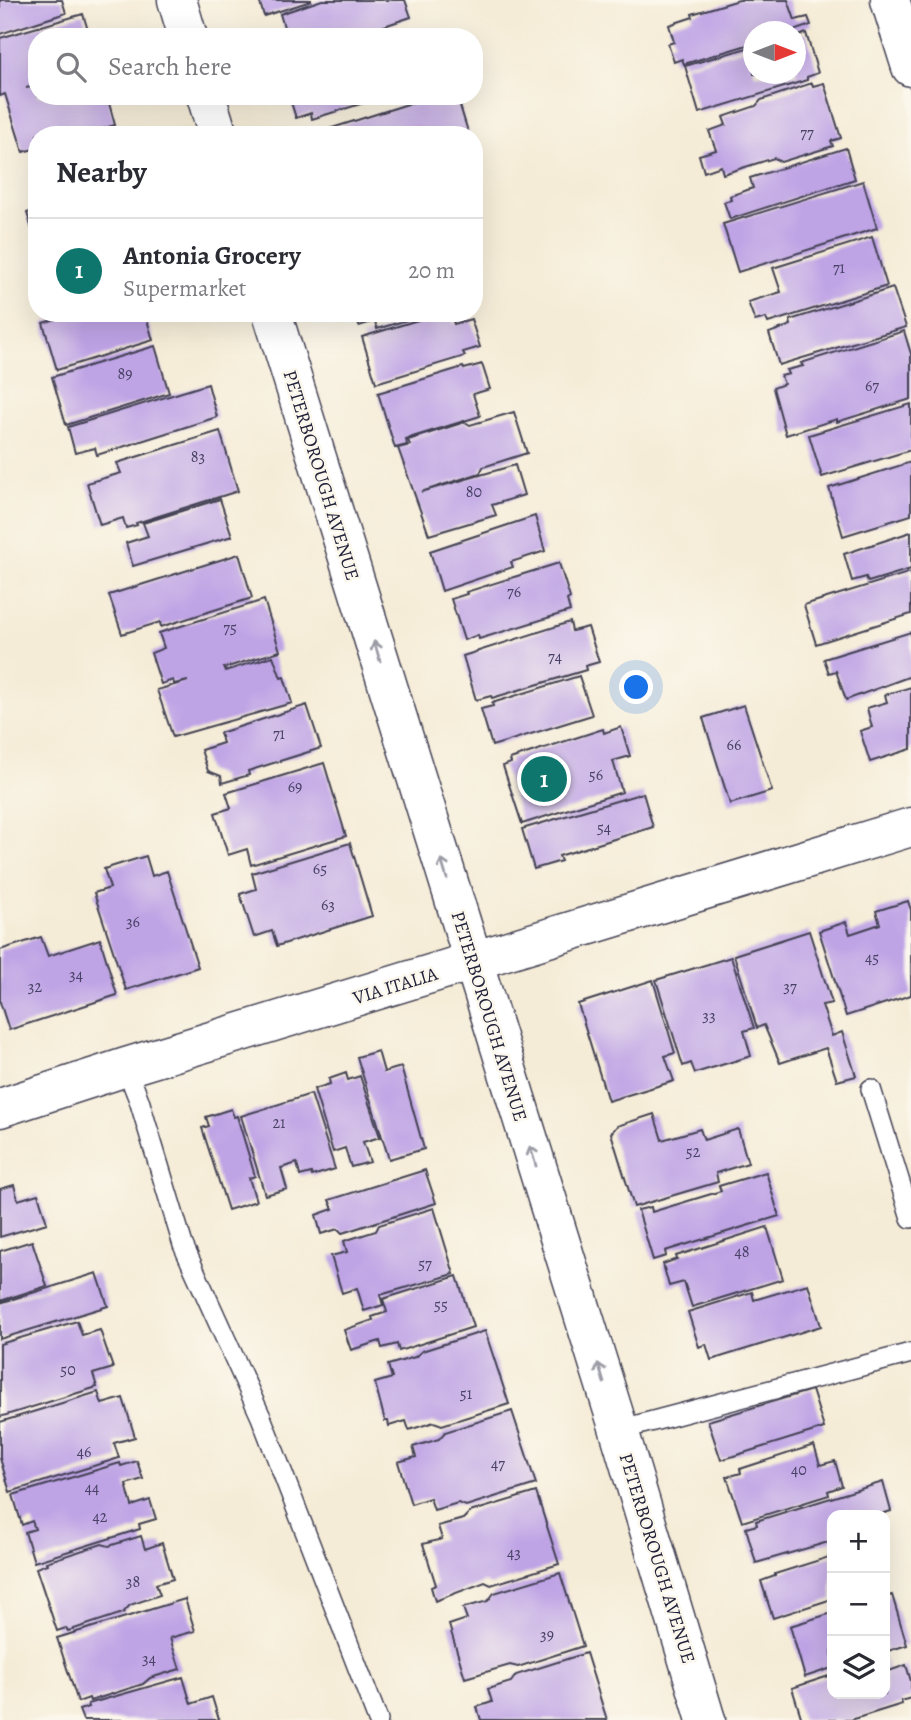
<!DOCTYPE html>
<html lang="en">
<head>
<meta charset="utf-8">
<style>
	body { margin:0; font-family:Alegreya,serif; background:#f2f2f3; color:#2b2b33 }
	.controls { position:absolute; right:21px; bottom:21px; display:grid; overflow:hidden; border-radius:14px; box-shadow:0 7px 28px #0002 }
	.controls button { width:63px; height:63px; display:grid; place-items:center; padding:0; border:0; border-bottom:2px solid #e1e1e2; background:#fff; color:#2b2b33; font:35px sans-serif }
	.compass { position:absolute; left:743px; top:21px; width:63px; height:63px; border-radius:50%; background:#fff; box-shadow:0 7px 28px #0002; rotate:90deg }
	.you { position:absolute; left:637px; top:688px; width:24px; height:24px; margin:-18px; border:5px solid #fff; border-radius:50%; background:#1a73e8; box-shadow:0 0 0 10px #1a73e833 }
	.badge { display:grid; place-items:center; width:46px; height:46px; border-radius:50%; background:#0f766e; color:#fff; font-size:23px; font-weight:700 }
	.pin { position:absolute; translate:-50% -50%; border:4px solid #fff; box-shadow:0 2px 7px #0006 }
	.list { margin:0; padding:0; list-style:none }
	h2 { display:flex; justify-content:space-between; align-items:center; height:91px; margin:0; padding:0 28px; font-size:30px }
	h2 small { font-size:23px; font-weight:400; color:#7c7c81 }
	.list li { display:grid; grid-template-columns:46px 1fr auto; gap:21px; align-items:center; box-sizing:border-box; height:105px; padding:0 28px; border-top:2px solid #e1e1e2 }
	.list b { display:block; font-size:26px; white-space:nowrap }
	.list p { margin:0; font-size:23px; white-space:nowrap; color:#7c7c81 }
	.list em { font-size:23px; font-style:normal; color:#7c7c81 }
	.icon { flex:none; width:38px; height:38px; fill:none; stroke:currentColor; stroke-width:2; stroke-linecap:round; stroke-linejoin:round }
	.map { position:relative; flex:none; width:911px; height:1720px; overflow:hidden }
	.search { position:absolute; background:#fff; box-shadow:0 7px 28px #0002; left:28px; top:28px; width:455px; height:77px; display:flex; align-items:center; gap:18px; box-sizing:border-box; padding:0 24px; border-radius:28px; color:#7c7c81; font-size:26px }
	.panel { position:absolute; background:#fff; box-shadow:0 7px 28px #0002; left:28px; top:126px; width:455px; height:196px; border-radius:28px }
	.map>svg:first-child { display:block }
	.building { fill:#bea3e5 }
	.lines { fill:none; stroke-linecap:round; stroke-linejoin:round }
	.lane-casing { stroke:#424052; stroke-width:22 }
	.street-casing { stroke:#424052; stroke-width:41 }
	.lane { stroke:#fff; stroke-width:19 }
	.street { stroke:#fff; stroke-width:38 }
	.oneway { stroke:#9c9ca7 }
	.labels { text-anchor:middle; stroke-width:5; stroke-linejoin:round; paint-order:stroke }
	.number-label { font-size:16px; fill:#494266 }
	.street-label { font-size:19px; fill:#22223b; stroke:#fbf7ec }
</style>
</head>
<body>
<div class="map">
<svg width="911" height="1720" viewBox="0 0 911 1720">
	<rect width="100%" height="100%" fill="#fbf7ec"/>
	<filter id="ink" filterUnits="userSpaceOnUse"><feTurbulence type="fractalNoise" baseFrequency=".0143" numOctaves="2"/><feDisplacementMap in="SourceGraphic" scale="14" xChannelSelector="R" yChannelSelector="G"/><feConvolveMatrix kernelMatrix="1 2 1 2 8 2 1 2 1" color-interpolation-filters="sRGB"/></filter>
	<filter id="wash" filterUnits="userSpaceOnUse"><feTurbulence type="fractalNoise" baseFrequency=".00686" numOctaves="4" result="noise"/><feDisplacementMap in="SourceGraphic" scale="28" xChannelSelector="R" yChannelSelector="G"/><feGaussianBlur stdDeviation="1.57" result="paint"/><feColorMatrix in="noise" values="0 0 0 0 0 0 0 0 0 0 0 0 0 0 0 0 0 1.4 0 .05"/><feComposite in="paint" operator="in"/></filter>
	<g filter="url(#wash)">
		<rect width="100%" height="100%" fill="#f5ecd7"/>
		<g id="blocks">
			<path class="building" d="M0 0H62L66 13 0 34Z
				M259 0H311V1L264 16Z
				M322 0H405L411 17 351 37H287L280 14Z
				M739 0H788L795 20 808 17 811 25 790 32H754V43L684 64 682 59 674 62 668 44 674 42 669 25 693 17 692 14Z
				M83 14 90 37H37V85L26 88 37 86V96H107L115 125 83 135H37V148L23 152 5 94 0 96V38Z
				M806 33 818 73 807 77V80L699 113 685 66 754 46V74H796V37Z
				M812 83 813 86 824 83 841 138 831 141 833 146 781 162 774 158 723 174 721 166 704 172 699 155 716 150 709 131 726 125 723 117 756 106 761 100Z
				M289 96H383V97L312 119 311 113 296 118Z
				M433 96H457L469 135H330L329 129Z
				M846 148 855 179 730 219 724 202 731 200 730 196 753 188 750 178Z
				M863 181 877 228 738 272 723 224Z
				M37 210V242H36L27 213Z
				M872 237 887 286 768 323 766 318 755 321 748 302 781 292 773 268Z
				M893 288 906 327 779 365 769 333 791 325 790 320Z
				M76 313H145L153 340 57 370 43 323Z
				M356 313H427V314L377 329 375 321 359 326Z
				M441 313H450L454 324 471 319 480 347 463 352 465 356 376 383 362 337Z
				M904 331 911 354V399L837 422V419L786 435 773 388 784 384 781 376 789 374 787 370 803 366 801 363Z
				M155 346 169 393 66 425 52 377Z
				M482 364 490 389 473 394 480 416 406 439 407 445 395 448 378 393 463 367 464 369Z
				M208 384 217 417 97 455 95 448 75 453 68 427Z
				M911 404V450L822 477 809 435Z
				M514 412 527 453 483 467 480 473 421 492 515 465 524 495 492 505 496 515 429 535 398 448 410 445 408 440 465 422 470 425Z
				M220 431 238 491 136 523 137 525 126 528 123 518 100 525 87 483 121 473 117 463Z
				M911 462V515L843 536 829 488Z
				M220 499 232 536 133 566 126 543 148 536 143 523Z
				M535 516 545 551 511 562 513 567 442 591 430 551Z
				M911 532V569L868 582 866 577 852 581 844 554Z
				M239 554 252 598 161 627 160 622 122 634 109 595Z
				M559 563 570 598 567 600 570 611 479 639 478 635 464 640 451 599 467 594 466 592Z
				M911 572V614L816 644 804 605Z
				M264 600 280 651 224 668 225 671 273 656 281 678 284 677 292 703 173 737 157 690 188 681 174 684 173 680 161 684 151 653 164 648 159 633Z
				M570 622 572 631 588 627 599 662 585 666 586 670 492 698 491 696 476 700 463 656Z
				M911 632V676L846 700 836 671 829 673 824 659Z
				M579 676 592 715 492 746 481 709 493 706 492 703Z
				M911 687V749L870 762 860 731 872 727 867 708 887 702 885 695Z
				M307 705 321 748 248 771 249 775 222 783 221 776 208 771 201 750 223 743 220 733Z
				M744 705 772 791 730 804 703 718Z
				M621 727 630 756 613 761 622 792 522 824 503 766 511 763 510 759 603 729 604 733Z
				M324 763 346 836 251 865 247 849 228 855 215 813 231 808 226 793Z
				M643 793 653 827 559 856 561 861 534 869 522 829Z
				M350 843 372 916 277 946 272 931 254 937 240 894 256 889 252 873Z
				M146 856 152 876 167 871 198 967 126 990 94 893 110 888 104 869Z
				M908 901 911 910V995L846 1016 819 931 846 922 850 934 880 924 876 911Z
				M809 931 832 1003 822 1005 832 1036 842 1032 856 1076 837 1081 826 1048 780 1063 764 1025 757 1028 734 955Z
				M41 937 48 956 100 939 117 995 9 1030 0 1002V950Z
				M731 957 754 1028 744 1031 751 1056 695 1073 691 1063 683 1066 656 980Z
				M653 980 675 1053 665 1056 674 1081 608 1101 578 1004Z
				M378 1051 384 1072 401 1067 424 1149 389 1159 357 1057Z
				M346 1073 348 1080 360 1076 380 1137 363 1142 370 1162 351 1167 345 1148 333 1152 314 1089 330 1084 329 1079Z
				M311 1094 335 1169 312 1176 311 1173 300 1176 297 1163 281 1168 287 1189 265 1195 241 1116Z
				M231 1109 234 1117 237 1116 255 1176 249 1178 256 1201 228 1210 202 1128 209 1126 206 1117Z
				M654 1114 662 1140 700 1129 704 1140 738 1129 748 1163 716 1173 718 1182 634 1207 611 1133 617 1126Z
				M425 1170 436 1203 342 1233 338 1229 321 1234 316 1215 333 1209 329 1200Z
				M766 1172 779 1216 665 1251 666 1256 653 1260 638 1210 651 1207 652 1212 721 1191 719 1186Z
				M14 1185 18 1200 38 1194 47 1223 0 1237V1189Z
				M434 1208 454 1274 380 1295 383 1305 364 1311 357 1288 342 1293 331 1256 347 1252 344 1241 376 1231 379 1225Z
				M767 1227 783 1279 692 1307 684 1282 669 1286 663 1264 677 1259 676 1256Z
				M32 1241 47 1286 0 1301V1251Z
				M97 1273 108 1306 0 1339V1303Z
				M457 1276 473 1327 399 1351 397 1344 382 1348 380 1341 351 1350 344 1330 373 1320 372 1317 387 1312 383 1299Z
				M808 1284 821 1326 711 1360 706 1344 699 1347 688 1312 752 1292 754 1300Z
				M77 1321 82 1335 100 1330 113 1368 93 1374 97 1387 0 1417V1344Z
				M485 1331 509 1404 442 1425 434 1422 409 1430 406 1421 389 1426 388 1421H385L375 1383 392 1378 388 1365 415 1357 422 1351Z
				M812 1390 824 1428 721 1460 708 1421Z
				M98 1392 102 1404 123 1398 135 1437 114 1443 119 1458 10 1492 0 1458V1422Z
				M512 1411 536 1484 466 1506 458 1503 434 1510 430 1498 411 1504 398 1462 416 1457 413 1447 439 1439 445 1432Z
				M814 1445 820 1465 835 1461 842 1486 828 1491 829 1495 742 1522 727 1477 741 1473 740 1469Z
				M137 1461 143 1479 126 1484 132 1506 150 1500 156 1519 139 1524 140 1529 34 1562 25 1532 35 1529 32 1521 22 1525 13 1495 120 1463 121 1466Z
				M883 1482 891 1511 878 1515H832V1541L756 1563 746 1528 757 1525 756 1521Z
				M536 1492 559 1564 491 1585 485 1582 435 1601 431 1587 436 1585 423 1544 442 1539 438 1526 463 1519 470 1512Z
				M141 1536 145 1549 162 1543 173 1579 156 1584 160 1595 130 1605 123 1613 68 1631 66 1628 57 1631 36 1568 47 1564 46 1562 102 1544 109 1546Z
				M832 1556V1599L773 1618 761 1581 775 1576V1574Z
				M560 1573 583 1646 518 1667 510 1665 465 1678 449 1625 467 1619 463 1608 488 1601 494 1593Z
				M892 1595 907 1645 885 1652V1597Z
				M185 1599 195 1631 170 1638 180 1669 150 1678 143 1684 90 1701 89 1698 78 1702 57 1638Z
				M832 1613V1668L805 1677 790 1626Z
				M586 1653 607 1720H481L477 1707 492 1702 488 1689 511 1682 516 1675Z
				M885 1656 889 1671 906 1665 911 1681V1698L901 1701 902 1704 851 1720H802L792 1688 832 1675V1694H885Z
				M183 1677 191 1704 212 1697 219 1720H83L79 1710 89 1707 88 1704Z"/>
		</g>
	</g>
	<g filter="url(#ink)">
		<use href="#blocks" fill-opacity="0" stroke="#424052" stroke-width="2"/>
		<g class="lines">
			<defs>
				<path id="lane" d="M126 1067 139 1100 183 1245 261 1417 378 1720
					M871 1089 911 1218
					M619 1430 911 1353"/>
				<path id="street" d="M177 0 188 37
					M890 0 911 67
					M206 96 218 135
					M272 313 619 1430 706 1720
					M0 1108 126 1067 911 827"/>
			</defs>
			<use href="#lane" class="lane-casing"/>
			<use href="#street" class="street-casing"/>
			<use href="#lane" class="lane"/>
			<use href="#street" class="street"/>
		</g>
		<defs><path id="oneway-shaft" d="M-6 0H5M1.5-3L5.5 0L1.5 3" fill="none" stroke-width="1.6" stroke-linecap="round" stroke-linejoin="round" transform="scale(1.75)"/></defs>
		<g class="oneway">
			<use href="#oneway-shaft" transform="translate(377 651) rotate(-107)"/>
			<use href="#oneway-shaft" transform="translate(444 869) rotate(-107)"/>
			<use href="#oneway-shaft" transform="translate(533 1156) rotate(-107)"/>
			<use href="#oneway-shaft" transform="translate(601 1373) rotate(-107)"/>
		</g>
	</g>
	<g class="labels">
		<g class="number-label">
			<text x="807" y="138">77</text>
			<text x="839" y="273">71</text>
			<text x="125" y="379">89</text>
			<text x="872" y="391">67</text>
			<text x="198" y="462">83</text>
			<text x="474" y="497">80</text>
			<text x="514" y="597">76</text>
			<text x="230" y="633">75</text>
			<text x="555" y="662">74</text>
			<text x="279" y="739">71</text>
			<text x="734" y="750">66</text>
			<text x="596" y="780">56</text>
			<text x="295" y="792">69</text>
			<text x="604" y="833">54</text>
			<text x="320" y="874">65</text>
			<text x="328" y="910">63</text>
			<text x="133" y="927">36</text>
			<text x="872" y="963">45</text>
			<text x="76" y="980">34</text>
			<text x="35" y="992">32</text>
			<text x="790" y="992">37</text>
			<text x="709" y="1021">33</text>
			<text x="279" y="1128">21</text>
			<text x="693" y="1157">52</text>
			<text x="742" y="1257">48</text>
			<text x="425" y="1269">57</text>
			<text x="441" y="1310">55</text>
			<text x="68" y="1375">50</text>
			<text x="466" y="1399">51</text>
			<text x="84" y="1457">46</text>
			<text x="498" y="1469">47</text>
			<text x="799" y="1475">40</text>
			<text x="92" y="1493">44</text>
			<text x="100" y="1522">42</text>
			<text x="514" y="1558">43</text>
			<text x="133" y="1587">38</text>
			<text x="547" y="1640">39</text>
			<text x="149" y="1664">34</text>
		</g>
		<g class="street-label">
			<text transform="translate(322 475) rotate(73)" y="7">PETERBOROUGH AVENUE</text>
			<text transform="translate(395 985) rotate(-17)" y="7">VIA ITALIA</text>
			<text transform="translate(490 1016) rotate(73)" y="7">PETERBOROUGH AVENUE</text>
			<text transform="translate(658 1558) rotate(73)" y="7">PETERBOROUGH AVENUE</text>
		</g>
	</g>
</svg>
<div class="controls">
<button>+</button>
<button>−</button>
<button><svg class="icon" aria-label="layers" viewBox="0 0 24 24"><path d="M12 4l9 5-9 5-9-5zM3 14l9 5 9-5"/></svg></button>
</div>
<svg class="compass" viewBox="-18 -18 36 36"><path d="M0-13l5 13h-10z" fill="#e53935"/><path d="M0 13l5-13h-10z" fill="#7c7c81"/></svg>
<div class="you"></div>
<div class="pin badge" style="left:544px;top:779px">1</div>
<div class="search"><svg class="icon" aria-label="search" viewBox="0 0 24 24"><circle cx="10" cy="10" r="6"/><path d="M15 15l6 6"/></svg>Search here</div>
<section class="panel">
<h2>Nearby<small></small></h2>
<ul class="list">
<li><span class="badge">1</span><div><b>Antonia Grocery</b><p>Supermarket</p></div><em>20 m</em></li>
</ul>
</section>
</div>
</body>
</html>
